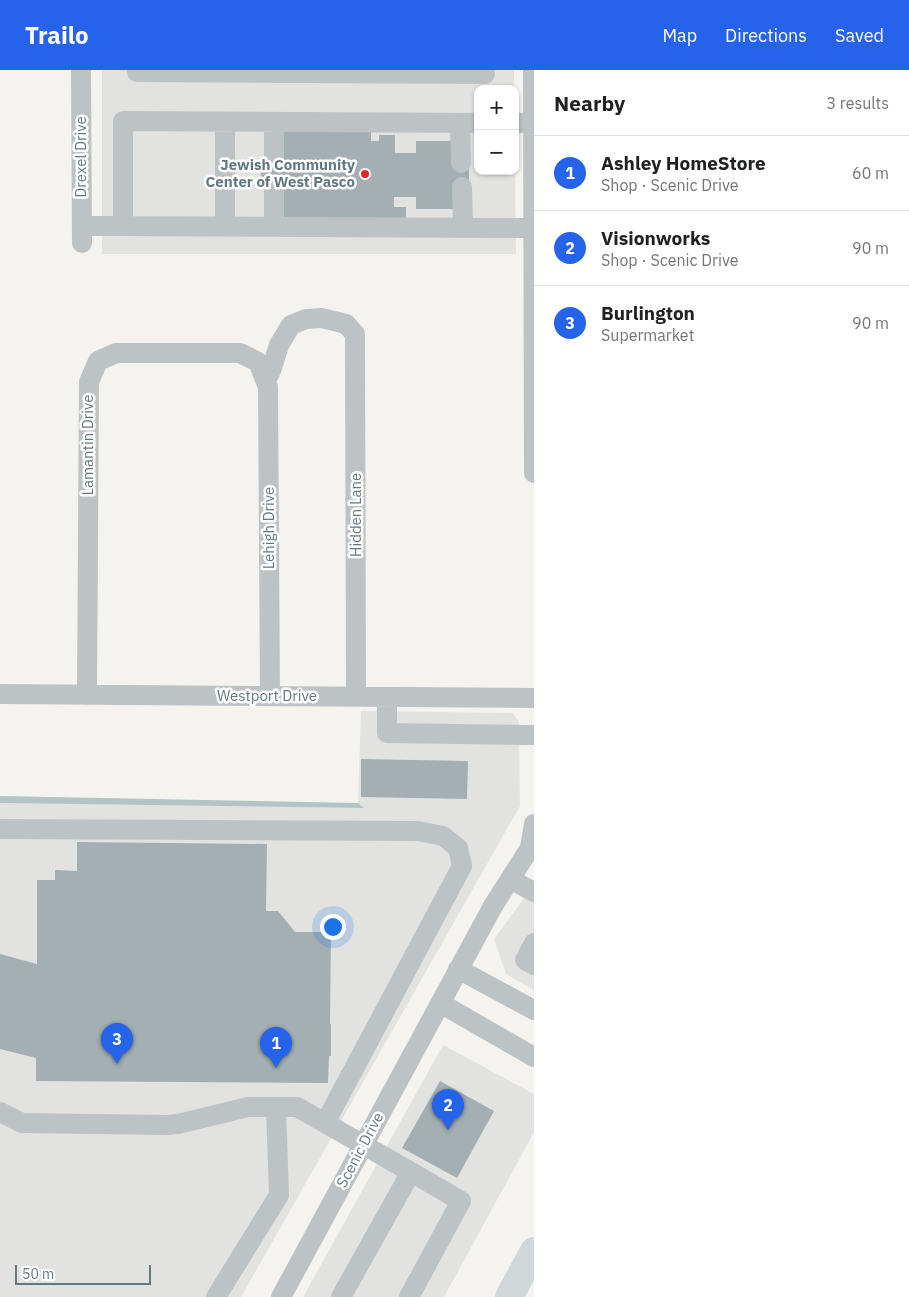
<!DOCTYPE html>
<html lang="en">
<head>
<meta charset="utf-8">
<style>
	body { margin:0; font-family:"IBM Plex Sans",sans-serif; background:#f2f2f2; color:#202124 }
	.controls { position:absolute; right:15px; top:15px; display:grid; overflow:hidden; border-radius:10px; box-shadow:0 1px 4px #0004 }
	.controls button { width:45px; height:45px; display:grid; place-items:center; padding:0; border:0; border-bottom:1px solid #e0e0e0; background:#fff; color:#202124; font:25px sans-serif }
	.scale { position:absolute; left:15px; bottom:12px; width:136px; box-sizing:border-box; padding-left:5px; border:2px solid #637981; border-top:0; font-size:14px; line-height:18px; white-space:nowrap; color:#637981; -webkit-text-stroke:4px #fff; paint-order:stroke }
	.you { position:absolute; left:332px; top:856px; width:18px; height:18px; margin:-12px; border:4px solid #fff; border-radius:50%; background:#1a73e8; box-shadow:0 0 0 8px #1a73e833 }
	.badge { display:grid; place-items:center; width:32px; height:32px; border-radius:50%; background:#2563eb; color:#fff; font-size:16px; font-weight:700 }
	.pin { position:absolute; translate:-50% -41px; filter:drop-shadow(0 1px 2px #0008) }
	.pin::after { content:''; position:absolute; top:26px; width:18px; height:15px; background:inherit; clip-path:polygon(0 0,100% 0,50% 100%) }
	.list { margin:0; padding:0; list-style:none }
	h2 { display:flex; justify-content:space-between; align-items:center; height:65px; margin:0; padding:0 20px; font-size:21px }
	h2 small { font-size:16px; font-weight:400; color:#757577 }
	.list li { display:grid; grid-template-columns:32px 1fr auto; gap:15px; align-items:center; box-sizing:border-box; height:75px; padding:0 20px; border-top:1px solid #e0e0e0 }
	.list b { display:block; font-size:19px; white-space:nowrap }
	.list p { margin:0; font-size:16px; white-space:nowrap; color:#757577 }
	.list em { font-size:16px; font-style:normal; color:#757577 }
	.map { position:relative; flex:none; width:534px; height:1227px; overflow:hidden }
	header { display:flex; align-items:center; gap:30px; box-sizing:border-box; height:70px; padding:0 25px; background:#2563eb; color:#fff }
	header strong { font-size:24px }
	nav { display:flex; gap:28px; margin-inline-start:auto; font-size:18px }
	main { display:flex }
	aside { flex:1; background:#fff }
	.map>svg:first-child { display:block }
	.built { fill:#e2e3e1 }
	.water { fill:#b3c4c5 }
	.building { fill:#a3afb2 }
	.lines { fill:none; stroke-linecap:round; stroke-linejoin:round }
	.minor { stroke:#bdc2c4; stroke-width:20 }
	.highway { stroke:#d0d7d9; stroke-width:28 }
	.poi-dot { fill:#e22a22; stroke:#fff; stroke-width:2 }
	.labels { text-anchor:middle; stroke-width:5; stroke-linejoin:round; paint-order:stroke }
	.street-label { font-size:15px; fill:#637981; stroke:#fff }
	.poi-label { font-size:15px; font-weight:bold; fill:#637981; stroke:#fff; text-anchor:end }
</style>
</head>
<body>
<header>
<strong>Trailo</strong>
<nav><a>Map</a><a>Directions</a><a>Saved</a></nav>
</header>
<main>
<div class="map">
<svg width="534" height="1227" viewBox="0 0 534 1227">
	<rect width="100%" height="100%" fill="#f4f3f0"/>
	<path class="built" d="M102 0H514V19H478V101H515L516 184H102Z
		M361 641 513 643 519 652 520 736 241 1227H0V733L363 738 358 733Z
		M534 815V920L506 904 494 869Z
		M443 975 534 1024V1062L444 1227H303Z"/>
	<path class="water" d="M0 726 358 733 364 738 0 733Z"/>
	<path class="building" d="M284 60H371V71H379V65H395V83H416V71H454L469 93V117L455 139H416V127H394V137H406V149H284V115H261V91H284Z
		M361 689 468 691 467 729 361 727Z
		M77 772 267 774 266 841H278L295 862H331L330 954H331V986H329L328 1013 36 1011V988L0 979V884L37 894V810H55V800L77 801Z
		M440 1011 494 1041 457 1108 402 1078Z"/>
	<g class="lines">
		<path class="minor" d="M81 0 82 173
			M137 0V2L485 4
			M533 0 534 403
			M225 52V157
			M274 52V91
			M460 53 461 93
			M478 53 123 51V156L533 158
			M515 53H534
			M274 115V157
			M462 117 463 158
			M82 156H123
			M266 311 272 298 279 275 291 255 306 249 322 248 346 254 355 264 356 626
			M0 624 534 628
			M87 625 89 312 98 291 116 283H240L258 292 268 317 270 626
			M387 627V663L534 665
			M0 759 418 761 443 766 458 778 462 796 325 1053
			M510 809 534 822
			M534 873 525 890 534 895
			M458 899 534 940
			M440 933 534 987
			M0 1042 22 1053 166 1055 178 1054 248 1037H297L411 1102 341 1227
			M216 1227 279 1125 276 1037
			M281 1227 493 836 530 778 534 754
			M409 1227 461 1131 411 1102"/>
		<path class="highway" d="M509 1227 534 1181"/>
	</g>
	<circle class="poi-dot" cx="365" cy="104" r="5"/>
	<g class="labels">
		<g class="street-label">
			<text transform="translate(81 87) rotate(-90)" y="5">Drexel Drive</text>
			<text transform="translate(88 375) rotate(-90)" y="5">Lamantin Drive</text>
			<text transform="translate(356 445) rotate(-90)" y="5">Hidden Lane</text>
			<text transform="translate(269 458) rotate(-90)" y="5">Lehigh Drive</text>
			<text x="267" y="631">Westport Drive</text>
			<text transform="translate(360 1080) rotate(-62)" y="5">Scenic Drive</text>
		</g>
		<g class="poi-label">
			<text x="355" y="100">Jewish Community<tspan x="355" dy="17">Center of West Pasco</tspan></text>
		</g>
	</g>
</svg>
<div class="controls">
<button>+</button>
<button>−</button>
</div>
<div class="scale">50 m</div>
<div class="you"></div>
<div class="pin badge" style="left:276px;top:998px">1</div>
<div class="pin badge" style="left:448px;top:1060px">2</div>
<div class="pin badge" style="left:117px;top:994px">3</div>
</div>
<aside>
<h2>Nearby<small>3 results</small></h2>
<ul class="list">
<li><span class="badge">1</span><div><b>Ashley HomeStore</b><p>Shop · Scenic Drive</p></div><em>60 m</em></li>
<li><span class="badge">2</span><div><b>Visionworks</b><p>Shop · Scenic Drive</p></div><em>90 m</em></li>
<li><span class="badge">3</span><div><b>Burlington</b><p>Supermarket</p></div><em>90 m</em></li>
</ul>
</aside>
</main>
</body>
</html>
